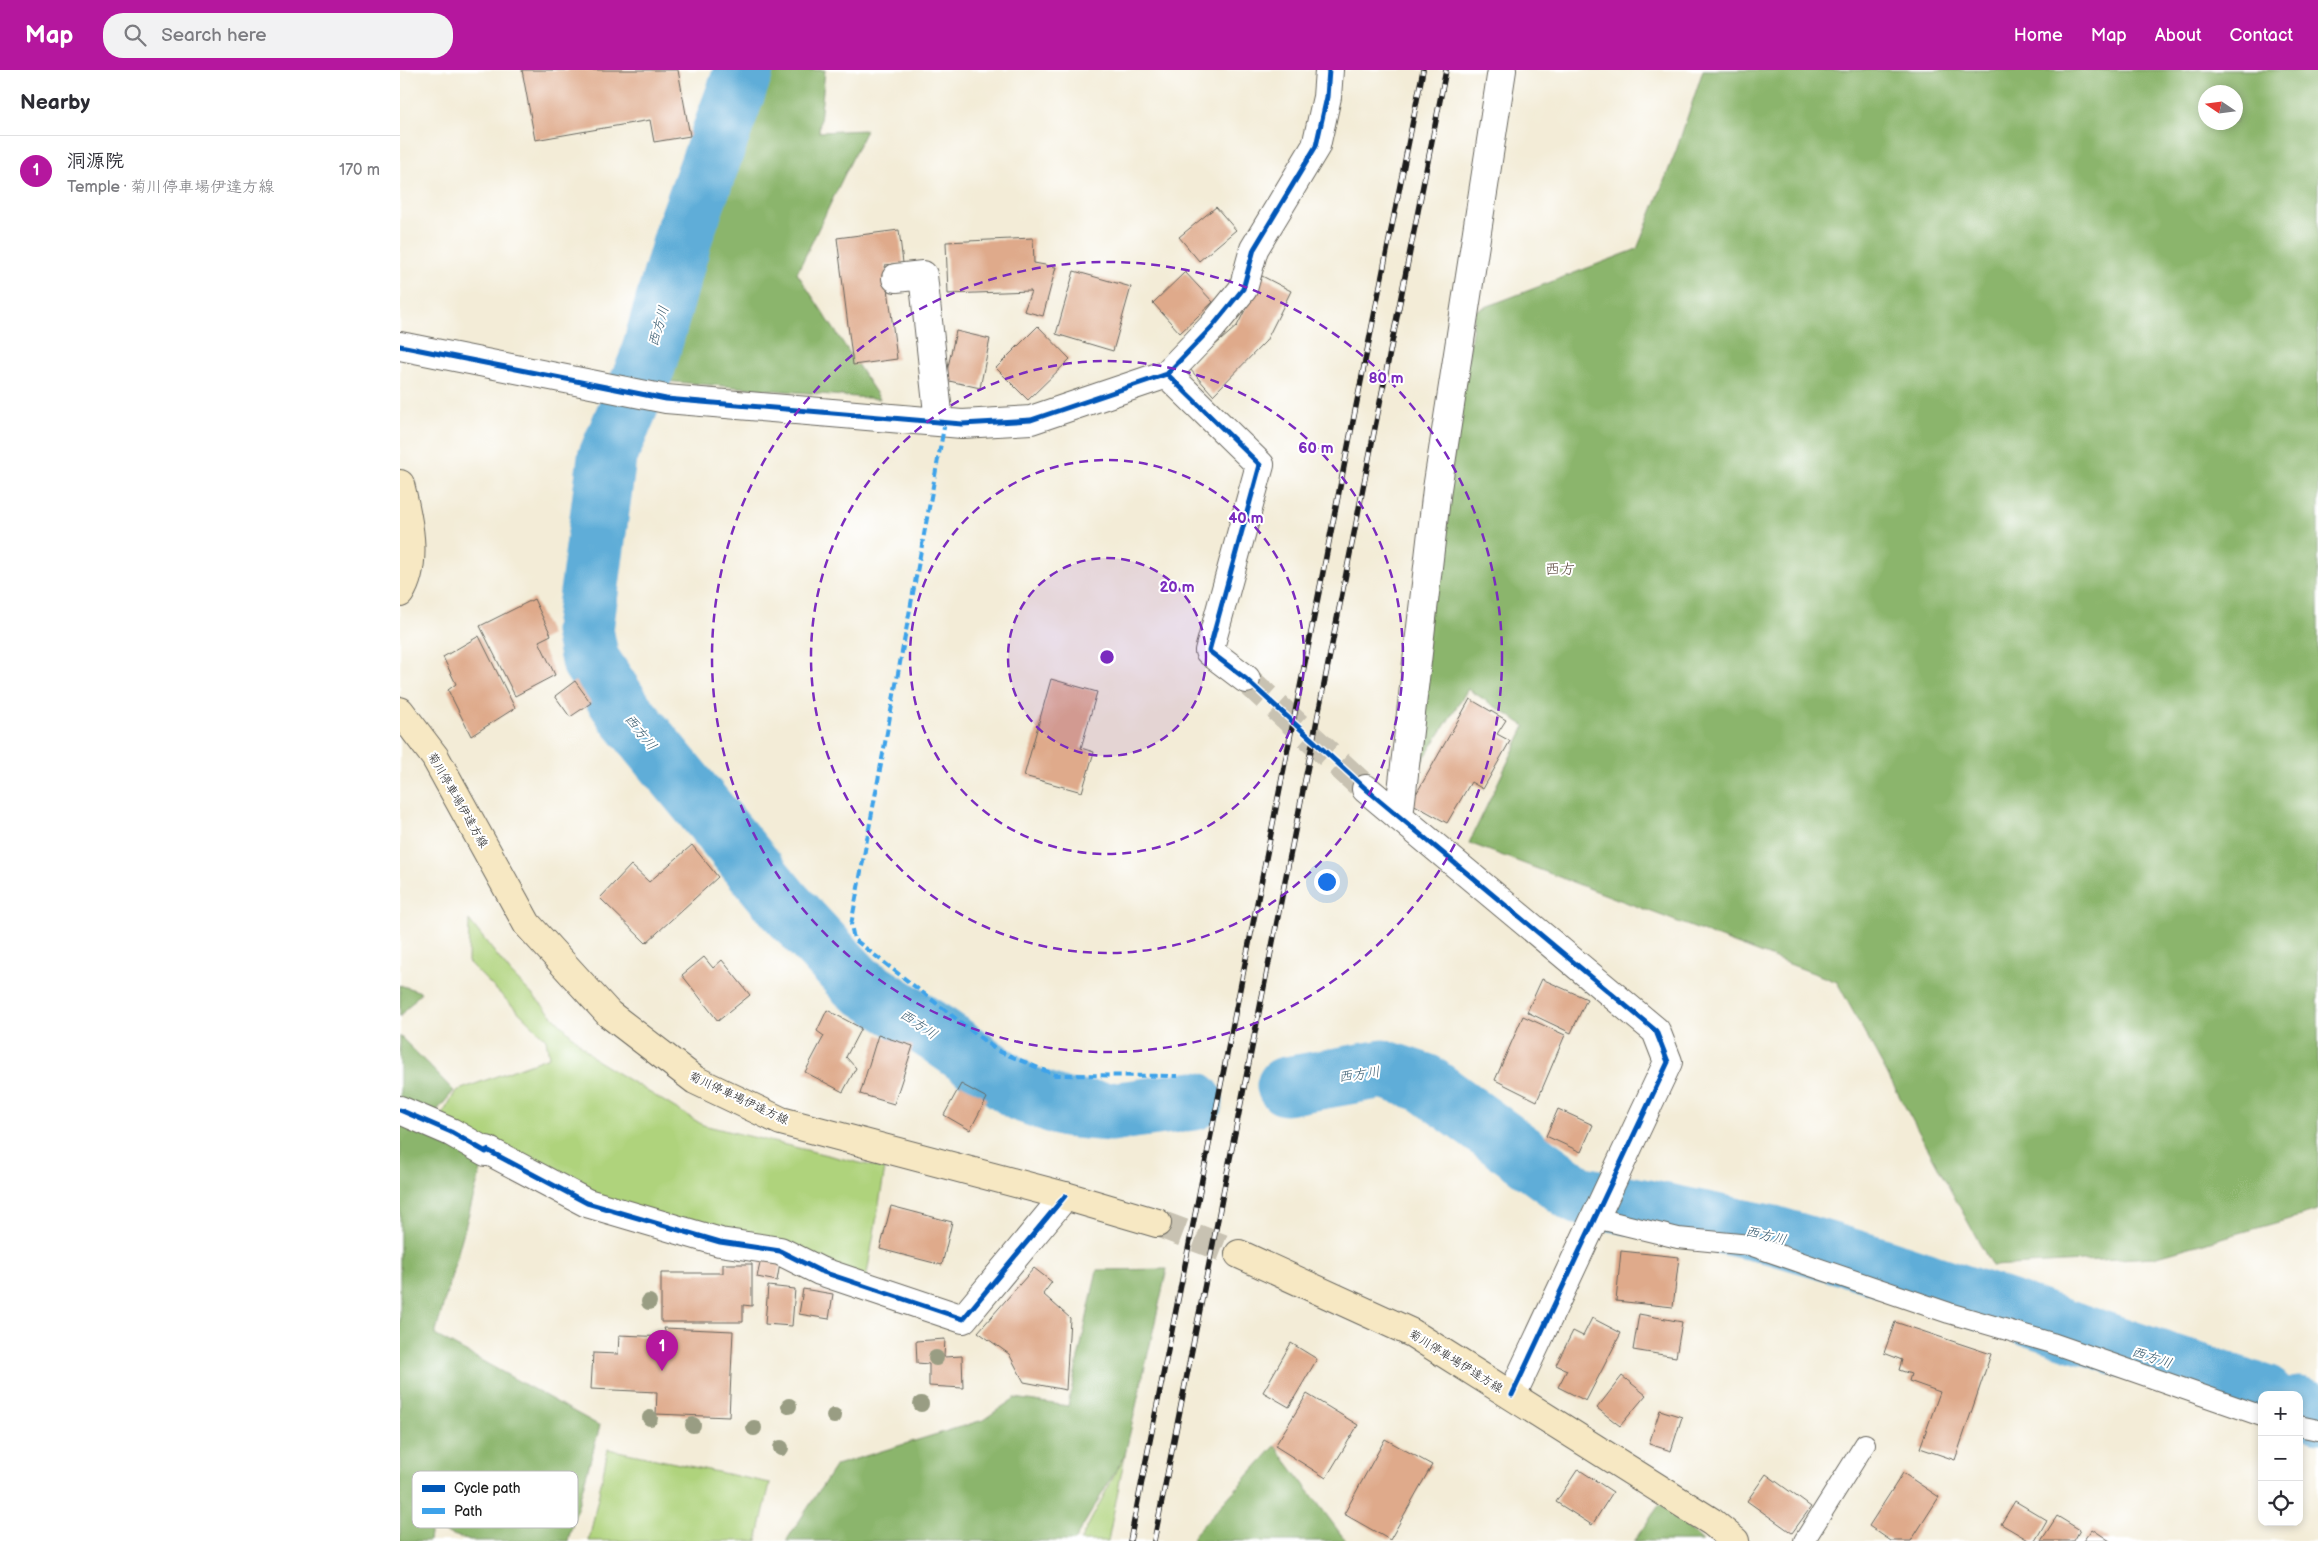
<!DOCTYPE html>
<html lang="en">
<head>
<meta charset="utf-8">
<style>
	body { margin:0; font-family:"Balsamiq Sans","Klee One",sans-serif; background:#f2f2f3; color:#2b2b33 }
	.controls { position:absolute; right:15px; bottom:15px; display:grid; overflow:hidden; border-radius:10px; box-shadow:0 2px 8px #0003 }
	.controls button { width:45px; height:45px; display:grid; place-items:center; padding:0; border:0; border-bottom:1px solid #e1e1e2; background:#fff; color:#2b2b33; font:25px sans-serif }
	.compass { position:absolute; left:1798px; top:15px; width:45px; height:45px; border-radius:50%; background:#fff; box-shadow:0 2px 8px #0003; rotate:283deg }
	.you { position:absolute; left:926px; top:811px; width:18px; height:18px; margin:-12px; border:4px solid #fff; border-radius:50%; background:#1a73e8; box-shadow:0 0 0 8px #1a73e833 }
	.badge { display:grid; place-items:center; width:32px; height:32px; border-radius:50%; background:#b5179e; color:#fff; font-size:16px; font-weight:700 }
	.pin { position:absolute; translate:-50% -41px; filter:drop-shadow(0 1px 2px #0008) }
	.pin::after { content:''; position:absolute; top:26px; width:18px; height:15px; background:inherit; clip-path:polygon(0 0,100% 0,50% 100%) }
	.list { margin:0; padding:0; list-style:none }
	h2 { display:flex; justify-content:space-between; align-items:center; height:65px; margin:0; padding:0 20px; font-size:21px }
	h2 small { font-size:16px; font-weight:400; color:#7c7c81 }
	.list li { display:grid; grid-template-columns:32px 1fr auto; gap:15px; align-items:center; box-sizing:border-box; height:70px; padding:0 20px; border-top:1px solid #e1e1e2 }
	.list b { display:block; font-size:19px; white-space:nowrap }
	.list p { margin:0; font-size:16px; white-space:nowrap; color:#7c7c81 }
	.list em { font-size:16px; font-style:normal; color:#7c7c81 }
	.icon { flex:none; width:28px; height:28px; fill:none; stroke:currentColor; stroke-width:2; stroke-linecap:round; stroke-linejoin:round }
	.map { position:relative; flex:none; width:1918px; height:1471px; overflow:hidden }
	header { display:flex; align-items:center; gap:30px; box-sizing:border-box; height:70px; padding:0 25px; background:#b5179e; color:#fff }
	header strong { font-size:24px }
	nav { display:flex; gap:28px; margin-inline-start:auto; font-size:18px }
	.search { width:350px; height:45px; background:#f2f2f3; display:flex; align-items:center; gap:12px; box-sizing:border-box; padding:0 18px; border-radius:20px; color:#7c7c81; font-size:19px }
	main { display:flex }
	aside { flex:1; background:#fff }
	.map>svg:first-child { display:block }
	.green { fill:#afd37c; stroke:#66784c }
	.forest { fill:#8bb56c; stroke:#546844; fill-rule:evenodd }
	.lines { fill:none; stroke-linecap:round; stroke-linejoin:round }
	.river { stroke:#5eadd8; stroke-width:59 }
	.building { fill:#dfaa8b }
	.street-tunnel { stroke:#c8c2b2; stroke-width:28; stroke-dasharray:28 14; stroke-linecap:butt }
	.secondary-tunnel { stroke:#c8c2b2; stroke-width:28; stroke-dasharray:28 14; stroke-linecap:butt }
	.lane-casing { stroke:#67655d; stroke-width:22 }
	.street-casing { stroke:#67655d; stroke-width:30 }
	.secondary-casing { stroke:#67655d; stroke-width:30 }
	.lane { stroke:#fff; stroke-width:20 }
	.street { stroke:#fff; stroke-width:28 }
	.secondary { stroke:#f7e8c3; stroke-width:28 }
	.rail-casing { stroke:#1c1c1c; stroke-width:5.5 }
	.rail { stroke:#fff; stroke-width:4; stroke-dasharray:11; stroke-linecap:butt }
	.quiet { stroke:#3da2ea; stroke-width:4; stroke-dasharray:8 4; stroke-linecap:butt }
	.cycleway-casing { stroke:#fff; stroke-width:8 }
	.cycleway { stroke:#0057b8; stroke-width:5 }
	.tree { fill:#999d83 }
	.ring { fill:none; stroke:#7b2cbf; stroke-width:2.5; stroke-dasharray:9 6 }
	.labels { text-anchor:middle; stroke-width:4; stroke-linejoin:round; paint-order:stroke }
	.street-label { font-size:12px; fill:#1c1c1c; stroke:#fff }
	.water-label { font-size:14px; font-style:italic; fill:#3a5d71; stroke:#fff }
	.quarter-label { font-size:15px; fill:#604e43; stroke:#fff }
	.key { fill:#fff; stroke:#bbb; stroke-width:1 }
	.key-label { font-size:14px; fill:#1c1c1c }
	.centre { fill:#7b2cbf; stroke:#fff; stroke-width:2.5 }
	.ring-label { font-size:15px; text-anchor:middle; font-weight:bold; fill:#7b2cbf; stroke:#fff; stroke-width:4; stroke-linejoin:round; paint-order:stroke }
</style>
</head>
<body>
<header>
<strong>Map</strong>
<div class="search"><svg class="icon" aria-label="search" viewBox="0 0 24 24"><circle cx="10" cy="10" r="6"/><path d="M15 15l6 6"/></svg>Search here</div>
<nav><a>Home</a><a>Map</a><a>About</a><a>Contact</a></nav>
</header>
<main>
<aside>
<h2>Nearby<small></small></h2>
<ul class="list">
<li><span class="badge">1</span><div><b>洞源院</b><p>Temple · 菊川停車場伊達方線</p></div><em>170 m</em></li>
</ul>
</aside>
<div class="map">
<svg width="1918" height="1471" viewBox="0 0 1918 1471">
	<rect width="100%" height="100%" fill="#fff"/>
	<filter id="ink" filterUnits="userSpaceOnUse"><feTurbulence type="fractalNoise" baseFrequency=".02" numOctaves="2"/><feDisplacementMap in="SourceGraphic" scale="10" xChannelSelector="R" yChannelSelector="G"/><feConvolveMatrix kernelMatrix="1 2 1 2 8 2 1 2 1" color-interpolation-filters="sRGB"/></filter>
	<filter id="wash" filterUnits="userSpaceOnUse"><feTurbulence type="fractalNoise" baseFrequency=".0096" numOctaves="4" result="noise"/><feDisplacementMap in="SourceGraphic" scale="20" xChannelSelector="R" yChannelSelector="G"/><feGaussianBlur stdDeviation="1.12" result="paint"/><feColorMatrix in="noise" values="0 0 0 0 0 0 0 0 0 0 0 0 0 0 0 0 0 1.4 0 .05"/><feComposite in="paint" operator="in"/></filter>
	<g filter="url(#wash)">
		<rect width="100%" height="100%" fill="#f3ecd7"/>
		<path class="green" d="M69 850 110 902 196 990 303 1055 485 1099 465 1216 182 1130 38 1052 56 1021 149 987 146 969 68 892Z
			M208 1379 370 1413 357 1471H189Z
			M725 1385 708 1471H680Z"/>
		<path class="forest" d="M354 0H425L419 62 466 60 397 203 480 329 263 311 287 186Z
			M1303 0H1918V1141L1754 1187 1592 1196 1437 912 1069 773 1125 656 1068 619 1002 723 1075 241 1237 179 1276 81ZM1806 22H1836V52H1806Z
			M0 915 21 922 0 947Z
			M0 966 54 1021 28 1051 86 1082 35 1265 200 1356 168 1471H70L31 1457 29 1471H0Z
			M767 1199 725 1385 674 1471H386L436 1395 583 1350 615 1328 668 1336 697 1200Z
			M875 1376 946 1471H792L794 1465Z
			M1260 1434 1302 1471H1234Z"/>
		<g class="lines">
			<path class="river" d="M344 0 285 161 247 294 207 388 184 560 190 590 226 644 384 835 457 913 539 965 622 1023 665 1038 711 1042 794 1031
				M886 1016 983 999 1025 1013 1178 1125 1373 1165 1478 1196 1865 1325
				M1899 1336 1918 1343"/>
		</g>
		<g id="blocks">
			<path class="building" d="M122 0H278L290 66 254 72 250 50 135 70Z
				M816 137 836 160 799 191 779 167Z
				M499 160 503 193 485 195 497 289 453 295 437 168Z
				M633 168 634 193 656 197 643 246 624 241 631 221 548 224 546 172Z
				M674 201 731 217 713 281 656 264Z
				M785 202 813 232 780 263 753 233Z
				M862 206 891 221 866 271 813 325 789 298 837 256Z
				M638 256 670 289 628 330 596 298Z
				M556 261 590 269 580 318 545 310Z
				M134 529 151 565 139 571 155 605 115 626 80 556Z
				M79 566 115 638 71 666 48 620 56 614 43 587Z
				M651 609 697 622 681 678 694 682 682 722 624 706Z
				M175 611 191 633 170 647 155 626Z
				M1070 629 1106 650 1097 664 1110 671 1083 719 1071 712 1047 753 1011 733Z
				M292 775 318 807 246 873 200 828 231 795 249 812Z
				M304 887 313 898 322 890 350 925 318 951 282 905Z
				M1142 909 1187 929 1171 963 1127 942Z
				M427 940 461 958 446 987 456 998 443 1022 405 1002 424 966 417 961Z
				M1123 946 1165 965 1137 1031 1095 1010Z
				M478 965 513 976 494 1034 460 1024Z
				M561 1014 587 1028 570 1060 544 1045Z
				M1158 1039 1193 1055 1181 1082 1146 1066Z
				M491 1136 552 1152 542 1195 480 1179Z
				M1221 1181 1279 1187 1273 1237 1216 1231Z
				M361 1189 380 1193 377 1211 357 1207Z
				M323 1194H352V1236L343 1235V1252H261V1203H323Z
				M634 1198 652 1212 643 1224 670 1248 666 1320 624 1312 609 1284 578 1262Z
				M368 1216 395 1219 392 1256 365 1254Z
				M403 1219 433 1224 429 1249 399 1244Z
				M1239 1244 1282 1252 1276 1287 1233 1280Z
				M1192 1248 1221 1263 1186 1331 1158 1317 1167 1300 1156 1295 1173 1261 1183 1266Z
				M1495 1252 1591 1284 1555 1390 1520 1378 1540 1322 1509 1311 1511 1304 1499 1300 1502 1290 1484 1283Z
				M264 1258 333 1261 329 1347 256 1344 257 1322 191 1319 193 1283 218 1284 219 1265 267 1267Z
				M545 1269 544 1287 562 1286 563 1318 529 1316V1294L517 1293 516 1271Z
				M891 1273 917 1289 889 1337 863 1322Z
				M1222 1306 1246 1325 1220 1356 1197 1338Z
				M907 1324 958 1355 926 1408 875 1376Z
				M1260 1340 1282 1347 1271 1381 1249 1374Z
				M985 1369 1032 1395 990 1470 944 1444Z
				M1178 1399 1213 1422 1192 1455 1156 1432Z
				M1503 1403 1539 1427 1511 1471H1491L1469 1456Z
				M1366 1404 1411 1437 1392 1463 1347 1431Z
				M1615 1431 1647 1450 1635 1471H1630L1601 1454Z
				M1657 1446 1680 1460 1674 1471H1641Z
				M1692 1459 1710 1471H1683Z"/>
		</g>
	</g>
	<g filter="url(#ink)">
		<use href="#blocks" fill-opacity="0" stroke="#67655d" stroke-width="1"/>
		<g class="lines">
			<path class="street-tunnel" d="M846 609 966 719"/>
			<path class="secondary-tunnel" d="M757 1153 839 1184"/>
			<defs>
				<path id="lane" d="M1196 1148 1278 1168 1350 1175 1549 1243 1652 1273 1862 1346
					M1899 1356 1918 1360
					M1404 1471 1465 1374"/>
				<path id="street" d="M496 208 523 205 539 352
					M0 276 266 329 562 354 631 350 767 304 812 257 843 219 854 179 916 76 927 27 929 0
					M767 304 860 395 809 581 846 609
					M966 719 1256 961 1268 992 1112 1325
					M999 747 1037 419 1102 0
					M0 1040 51 1062 86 1082 87 1080 187 1133 320 1172 380 1181 420 1201 563 1249 665 1126"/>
				<path id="secondary" d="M0 414C8 447 19 493 0 523
					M0 641 35 687 127 854 209 944 295 1010 381 1051 665 1126 757 1153
					M839 1184 1012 1263 1312 1452 1335 1471"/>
			</defs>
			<use href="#lane" class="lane-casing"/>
			<use href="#street" class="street-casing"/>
			<use href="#secondary" class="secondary-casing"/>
			<use href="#lane" class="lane"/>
			<use href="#street" class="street"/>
			<use href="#secondary" class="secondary"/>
			<defs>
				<path id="rail" d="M730 1471 1023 0
					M754 1471 1046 0"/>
			</defs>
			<use href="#rail" class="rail-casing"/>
			<use href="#rail" class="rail"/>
			<path class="quiet" d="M545 352 451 855 454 869 596 980 655 1005 778 1006"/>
			<defs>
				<path id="cycleway" d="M0 276 266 329 562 354 631 350 767 304 812 257 843 219 854 179 916 76 927 27 929 0
					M767 304 860 395 809 581 846 609 966 719 1256 961 1268 992 1112 1325
					M0 1040 51 1062 86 1082 87 1080 187 1133 320 1172 380 1181 420 1201 563 1249 665 1126"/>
			</defs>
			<use href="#cycleway" class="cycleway-casing"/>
			<use href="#cycleway" class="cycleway"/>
		</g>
		<g class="tree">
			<circle cx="249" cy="1232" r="8"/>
			<circle cx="536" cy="1288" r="8"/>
			<circle cx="521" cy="1334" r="8"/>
			<circle cx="389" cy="1336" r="8"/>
			<circle cx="434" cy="1346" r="8"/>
			<circle cx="250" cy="1348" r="8"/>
			<circle cx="293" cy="1355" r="8"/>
			<circle cx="354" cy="1358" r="8"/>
			<circle cx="381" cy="1378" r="8"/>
		</g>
	</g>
	<circle cx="707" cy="587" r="99" fill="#7b2cbf" fill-opacity=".12"/>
	<g class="ring">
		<circle cx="707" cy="587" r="99"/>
		<circle cx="707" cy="587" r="197"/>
		<circle cx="707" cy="587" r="296"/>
		<circle cx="707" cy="587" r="395"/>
	</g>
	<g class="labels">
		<g class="street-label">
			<text transform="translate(58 730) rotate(60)" y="4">菊川停車場伊達方線</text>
			<text transform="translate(339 1028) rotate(25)" y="4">菊川停車場伊達方線</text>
			<text transform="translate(1056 1291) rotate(32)" y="4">菊川停車場伊達方線</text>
		</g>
		<g class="water-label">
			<text transform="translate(258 256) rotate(-74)" y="5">西方川</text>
			<text transform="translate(241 662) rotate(51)" y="5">西方川</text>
			<text transform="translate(519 954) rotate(34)" y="5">西方川</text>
			<text transform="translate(959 1004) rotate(-8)" y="5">西方川</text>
			<text transform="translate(1366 1165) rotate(13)" y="5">西方川</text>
			<text transform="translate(1752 1287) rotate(18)" y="5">西方川</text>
		</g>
		<g class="quarter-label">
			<text x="1160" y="504">西方</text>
		</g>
	</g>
	<rect x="12" y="1401" width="166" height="57" rx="8" class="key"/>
	<rect x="22" y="1415" width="23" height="7" fill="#0057b8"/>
	<rect x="22" y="1438" width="23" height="6" fill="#3da2ea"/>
	<g class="key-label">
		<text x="54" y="1423">Cycle path</text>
		<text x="54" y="1446">Path</text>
	</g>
	<circle cx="707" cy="587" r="8" class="centre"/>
	<g class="ring-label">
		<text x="986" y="313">80 m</text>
		<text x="916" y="383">60 m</text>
		<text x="846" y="453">40 m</text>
		<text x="777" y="522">20 m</text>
	</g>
</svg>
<div class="controls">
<button>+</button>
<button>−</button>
<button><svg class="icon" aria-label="locate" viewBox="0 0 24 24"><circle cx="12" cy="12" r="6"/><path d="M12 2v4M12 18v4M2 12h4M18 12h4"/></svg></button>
</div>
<svg class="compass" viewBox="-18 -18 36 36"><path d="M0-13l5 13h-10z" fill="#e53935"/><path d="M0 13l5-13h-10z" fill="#7c7c81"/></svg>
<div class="you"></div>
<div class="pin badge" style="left:262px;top:1301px">1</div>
</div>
</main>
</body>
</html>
